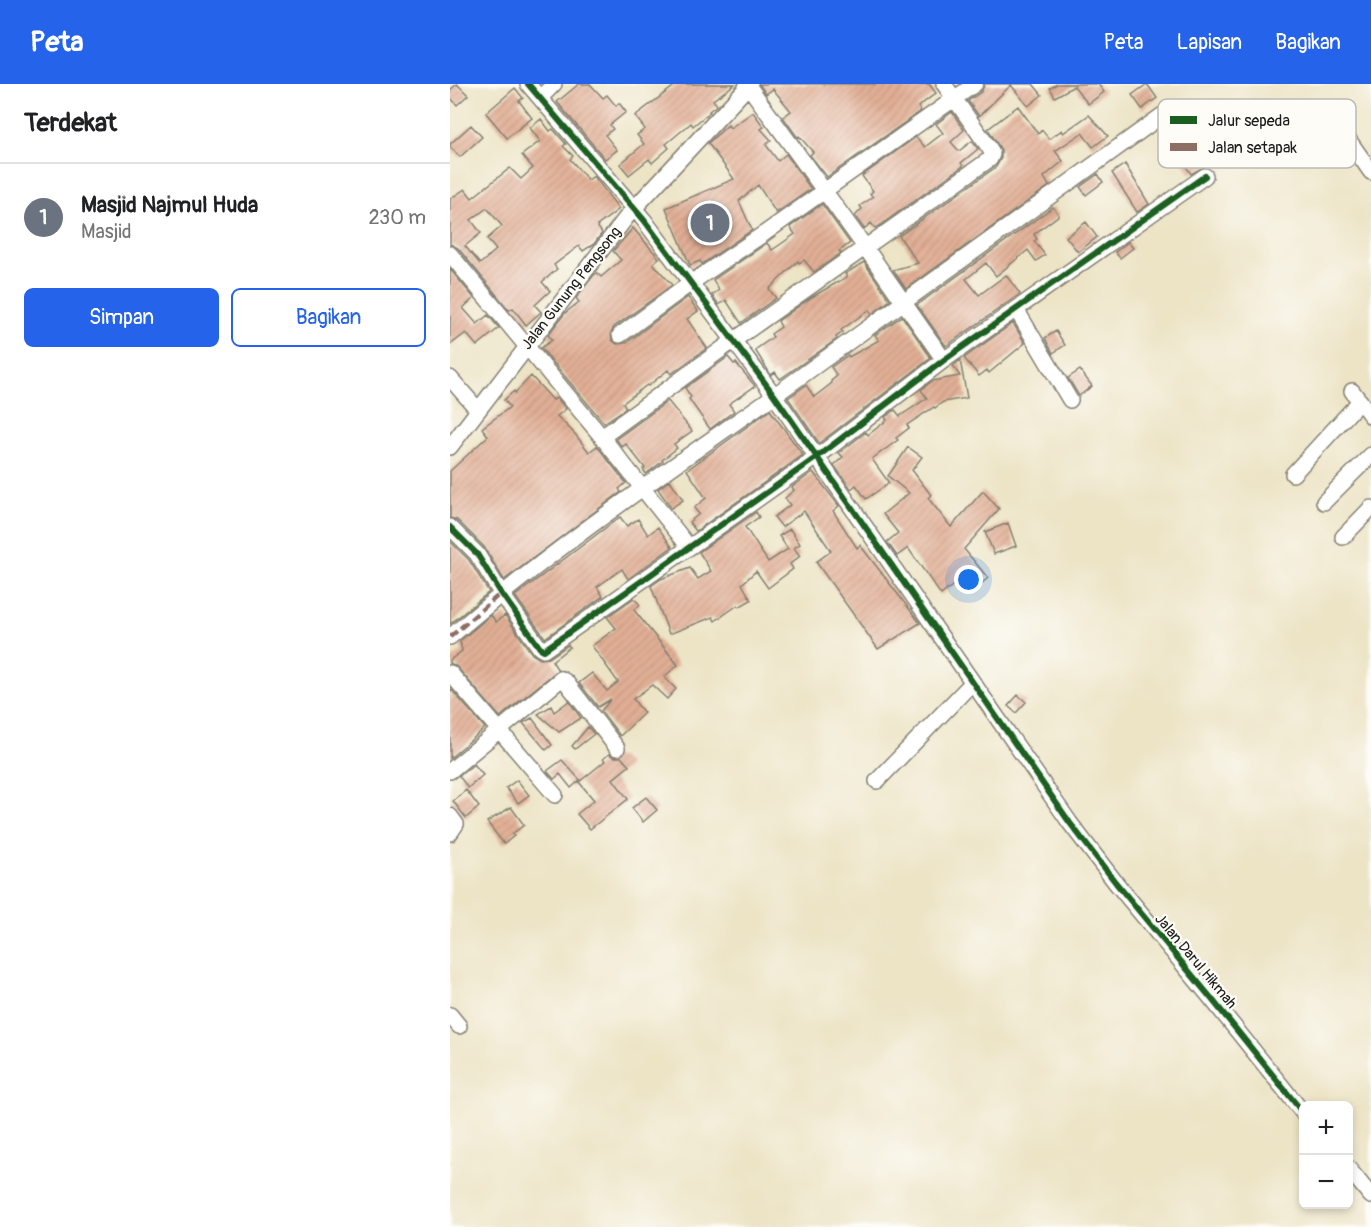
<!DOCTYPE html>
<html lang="id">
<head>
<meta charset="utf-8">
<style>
	body { margin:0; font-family:Pangolin,sans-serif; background:#f2f2f2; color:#202124 }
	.controls { position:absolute; right:18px; bottom:18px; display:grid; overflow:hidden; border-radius:9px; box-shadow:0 3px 9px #0003 }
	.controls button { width:54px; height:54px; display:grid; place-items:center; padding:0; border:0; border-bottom:2px solid #e0e0e0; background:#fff; color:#202124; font:30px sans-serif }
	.you { position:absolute; left:519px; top:496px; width:21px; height:21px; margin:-15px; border:4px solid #fff; border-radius:50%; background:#1a73e8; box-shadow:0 0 0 9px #1a73e833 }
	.badge { display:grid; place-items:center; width:39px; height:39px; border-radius:50%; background:#2563eb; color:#fff; font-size:20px; font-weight:700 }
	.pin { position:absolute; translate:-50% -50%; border:3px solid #fff; box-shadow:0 2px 6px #0006 }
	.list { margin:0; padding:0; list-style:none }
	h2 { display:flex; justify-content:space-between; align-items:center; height:78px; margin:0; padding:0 24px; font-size:26px }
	h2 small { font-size:20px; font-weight:400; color:#757577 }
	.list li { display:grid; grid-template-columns:39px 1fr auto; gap:18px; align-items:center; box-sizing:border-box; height:108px; padding:0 24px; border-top:2px solid #e0e0e0 }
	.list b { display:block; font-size:22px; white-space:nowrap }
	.list p { margin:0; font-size:20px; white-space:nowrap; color:#757577 }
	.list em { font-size:20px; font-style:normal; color:#757577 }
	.actions { display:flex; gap:12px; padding:18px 24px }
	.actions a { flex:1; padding:14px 0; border:2px solid #2563eb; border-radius:9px; text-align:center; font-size:21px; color:#2563eb }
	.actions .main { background:#2563eb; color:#fff }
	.map { position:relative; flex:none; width:921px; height:1143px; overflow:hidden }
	header { display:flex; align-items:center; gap:36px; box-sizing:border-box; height:84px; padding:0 30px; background:#2563eb; color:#fff }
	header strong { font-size:28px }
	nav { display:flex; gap:33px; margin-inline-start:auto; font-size:21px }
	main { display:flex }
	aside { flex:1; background:#fff }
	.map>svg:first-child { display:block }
	.building { fill:url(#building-hatch); fill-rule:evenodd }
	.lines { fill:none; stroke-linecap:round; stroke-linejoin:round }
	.minor-casing { stroke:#848071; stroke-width:18 }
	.minor { stroke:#fff; stroke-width:15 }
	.quiet { stroke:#8d6e63; stroke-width:4.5; stroke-dasharray:9 4.5; stroke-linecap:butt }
	.cycleway-casing { stroke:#fdfcf7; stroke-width:10 }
	.cycleway { stroke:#1b5e20; stroke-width:6 }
	.labels { text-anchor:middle; stroke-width:4.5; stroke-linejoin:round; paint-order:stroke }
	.street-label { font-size:15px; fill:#1c1c1c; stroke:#fdfcf7 }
	.key { fill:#fdfcf7; stroke:#bab9b5; stroke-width:1.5 }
	.key-label { font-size:16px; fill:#1c1c1c }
</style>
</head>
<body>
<header>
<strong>Peta</strong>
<nav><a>Peta</a><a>Lapisan</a><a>Bagikan</a></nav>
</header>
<main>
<aside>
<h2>Terdekat<small></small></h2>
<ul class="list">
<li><span class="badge" style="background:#6b7280">1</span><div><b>Masjid Najmul Huda</b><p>Masjid</p></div><em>230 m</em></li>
</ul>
<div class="actions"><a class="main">Simpan</a><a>Bagikan</a></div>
</aside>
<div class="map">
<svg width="921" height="1143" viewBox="0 0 921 1143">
	<defs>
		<pattern id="building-hatch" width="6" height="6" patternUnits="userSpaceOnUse" patternTransform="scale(1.5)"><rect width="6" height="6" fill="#e2af95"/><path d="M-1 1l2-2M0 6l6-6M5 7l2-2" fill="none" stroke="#c19680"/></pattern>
	</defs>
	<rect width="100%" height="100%" fill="#fdfcf7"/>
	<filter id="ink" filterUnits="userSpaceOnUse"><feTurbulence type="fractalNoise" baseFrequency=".0167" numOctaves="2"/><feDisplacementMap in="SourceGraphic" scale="12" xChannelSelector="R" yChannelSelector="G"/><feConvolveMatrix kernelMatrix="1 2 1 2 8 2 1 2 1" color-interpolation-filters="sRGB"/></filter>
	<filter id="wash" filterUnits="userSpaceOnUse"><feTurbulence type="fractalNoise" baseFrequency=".008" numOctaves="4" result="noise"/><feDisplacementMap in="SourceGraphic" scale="24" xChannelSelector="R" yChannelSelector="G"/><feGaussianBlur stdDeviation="1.35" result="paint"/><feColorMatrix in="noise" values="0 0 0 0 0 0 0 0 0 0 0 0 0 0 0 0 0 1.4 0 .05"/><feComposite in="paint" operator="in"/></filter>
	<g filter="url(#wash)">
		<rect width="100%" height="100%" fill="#ede4c6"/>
		<g id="blocks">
			<path class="building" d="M7 0 18 11 7 21 0 13V6Z
				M129 0H140L153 14 157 11 166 22 169 19 176 28 160 41 163 45 155 51 167 66 155 75 107 18Z
				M227 0H285L263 16 267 21 259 27 260 28 243 42 241 39 216 60 219 64 202 79 199 75 179 91 170 80 194 60 187 51 195 45 185 32Z
				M309 0H479L486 9 468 23 471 27 377 93 360 71 363 68 349 52 348 54 333 33 341 27 323 5 316 10Z
				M535 0H583L592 11 578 22 561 1 529 32 518 17 531 8Z
				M607 0H648L654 8 638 20 624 2 605 13 600 4Z
				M697 0 707 14 692 25 682 11Z
				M65 4 73 14 69 17 82 34 57 54 36 29Z
				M568 22 588 50 592 46 599 55 612 46 613 49 639 31 658 52 643 63 632 49 605 67 613 77 594 93 599 102 456 205 443 186 468 179 449 152 546 83 551 74V66L538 45Z
				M303 28 314 43 311 45 321 56 316 61 328 77 336 70 361 105 326 129 308 101 289 117 302 146 252 180 250 177 240 181 216 124 284 95 258 59 278 41 280 44Z
				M502 28 514 46 501 58 509 67 522 57 528 65 511 79 513 82 429 142 425 144 421 139 414 145 405 132 412 125 410 122 423 113 420 110 423 107 412 92 466 53 475 63 493 49 486 40Z
				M91 35 100 47 103 45 116 60 113 62 123 72 120 75 138 96 144 92 169 125 147 142 152 149 144 160 133 167 129 162 104 181 107 185 92 198 100 207 85 221 91 228 76 241 63 224 59 226 8 164 0 160V115L15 105 22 114 60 84 71 95 83 84 72 71 90 57 80 44ZM37 124 52 142 37 155 46 166 30 180 15 162 31 149 21 136Z
				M21 41 32 53 10 73 0 63V60Z
				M748 64 759 80 741 90 732 76Z
				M675 80 699 120 687 128 662 89Z
				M648 90 653 98 636 111 630 103Z
				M372 120 400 159 389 167 391 169 364 188 354 176 349 179 348 177 319 205 326 214 291 239 276 216 269 221 262 211 269 206 263 196 317 159 322 166 331 160 345 150 340 143Z
				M603 123 609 131 584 150 587 155 584 157 595 171 586 177 578 166 546 192 536 179 516 195 529 211 556 191 570 210 496 262 467 221Z
				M636 138 647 153 628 168 616 153Z
				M183 144 209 174 203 179 222 201 164 243 161 248 162 256 167 260 176 259 238 213 248 227 237 235 257 264 221 290 218 286 198 302 197 301 173 319 176 324 154 339 91 264 102 256 98 251 115 229 129 218 126 214 144 191 147 189 151 193 171 176 163 167Z
				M678 158 683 164 670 174 665 168Z
				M414 178 440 216 422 230 419 226 391 246 393 248 386 253 387 255 330 295 325 288 321 291 305 266 323 253 321 250 331 243 328 237 362 213 397 193 395 190Z
				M0 185 24 214 13 224 27 240 38 231 49 244 27 262 16 249 0 261Z
				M452 232 481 274 369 359 338 314 356 301 364 313 382 299 381 297 387 292 381 283 398 271 399 273 429 256 425 251Z
				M563 239 575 259 539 289 537 286 529 292 514 274Z
				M606 247 615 261 603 269 595 254Z
				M278 273 284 280 286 279 305 302 279 320 284 327 260 345 239 315 241 313 235 304Z
				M510 276 517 314 493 318 485 324 484 323 457 341 459 344 446 354 448 356 422 375 439 399 416 415 406 401 401 405 384 381 393 373 389 369 416 348 418 351 437 336 435 333 445 326 450 332 477 314 471 306 482 297 510 292 503 282Z
				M630 286 642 302 629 312 618 294Z
				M81 292 103 316 107 314 116 325 107 332 125 350 139 368 147 362 176 399 169 405 171 408 54 496 34 463 7 436 0 434V387L38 352 32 344 60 323 54 316 64 307 65 309Z
				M218 317 242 347 224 360 227 364 212 376 213 377 196 390 193 385 195 384 176 360 172 363 166 355Z
				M320 326 353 371 246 447 239 438 249 430 244 424 256 414 237 386Z
				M458 363 472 373 462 386 481 411 478 414 501 443 533 407 549 425 514 465 538 494 523 507 512 494 491 511 458 464 447 472 437 458 448 449 433 430 459 409 438 392Z
				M363 388 389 422 383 427 407 464 410 461 470 539 428 565 366 478 381 467 354 427 332 443 324 433 340 421 335 414 344 406 342 403Z
				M220 396 233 416 221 424 208 405Z
				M306 428 309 433 295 443 318 478 338 465 329 452 340 445 350 460 344 464 350 472 340 480 343 485 318 504 306 487 292 500 301 516 289 523 288 521 265 537 263 533 219 550 201 502 211 495 240 484 248 495 261 487 249 468Z
				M170 433 177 442 188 435 198 451 208 443 222 463 178 495 172 485 147 503 153 512 95 554 65 512Z
				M558 439 566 462 544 470 535 448Z
				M0 457 19 476 39 508 0 540Z
				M184 514 190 521 184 526 228 581 214 593 226 605 217 615 202 601 183 615 194 629 170 652 151 627 161 615 148 623 129 599 142 589 157 607 168 598 142 562 166 544 157 533Z
				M41 531 46 538 55 531 82 570 90 575 99 574 118 561 120 563 102 577 108 586 50 633 7 583 0 579V576L12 567 10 557Z
				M0 604 35 644 0 674Z
				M568 611 576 618 566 629 558 622Z
				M119 617 131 634 109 648 88 630 101 622 104 628Z
				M82 634 102 661 96 666 73 639Z
				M138 643 144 650 125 665 122 662Z
				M159 670 164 673H171L179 682 163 695 178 715 140 745 127 730 144 716 129 698 155 677 153 675Z
				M112 676 130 696 121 704 110 690 104 695 97 687Z
				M24 680 33 691 18 704 9 692Z
				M67 696 79 711 68 719 56 704Z
				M16 706 29 723 16 734 3 717Z
				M196 713 207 726 193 738 182 724Z
				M61 723 74 741 62 750 64 752 54 760 37 738Z"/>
		</g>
	</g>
	<g filter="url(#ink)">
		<use href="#blocks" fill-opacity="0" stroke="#848071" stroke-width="1.5"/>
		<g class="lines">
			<defs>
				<path id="minor" d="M78 0 194 136 324 311 620 739 666 799 761 914 854 1030
					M297 0 415 163 494 276
					M90 14 104 0
					M898 55 921 88
					M0 170 152 353 239 463
					M566 225 620 316
					M170 251 245 196 315 149 525 0
					M0 294 28 326
					M902 307 921 332
					M152 353 283 257 540 75 542 70 540 65 494 0
					M0 363 179 130 300 0
					M843 390 910 317
					M874 418 921 371
					M0 443 27 470 51 509 90 564 94 566 367 373 494 276 755 92
					M893 453 921 424
					M0 553C107 461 224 382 339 301 465 211 590 120 714 30
					M0 589 105 711
					M0 687 111 595 116 598 167 664
					M427 697 522 599
					M0 732 6 740 0 749
					M0 931 9 942
					M898 1084 921 1112"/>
			</defs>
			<use href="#minor" class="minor-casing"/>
			<use href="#minor" class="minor"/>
			<path class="quiet" d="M0 553 51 509"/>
			<defs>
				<path id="cycleway" d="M78 0 194 136 324 311 620 739 666 799 761 914 854 1030
					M0 443 27 470 51 509 90 564 94 566 367 373 494 276 755 92"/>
			</defs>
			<use href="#cycleway" class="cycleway-casing"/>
			<use href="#cycleway" class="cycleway"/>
		</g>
	</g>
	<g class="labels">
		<g class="street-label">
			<text transform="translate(121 204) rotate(-52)" y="5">Jalan Gunung Pengsong</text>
			<text transform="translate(746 877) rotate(50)" y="5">Jalan Darul Hikmah</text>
		</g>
	</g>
	<rect x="708" y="15" width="198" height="69" rx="9" class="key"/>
	<rect x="720" y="32" width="27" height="8" fill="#1b5e20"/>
	<rect x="720" y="59" width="27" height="8" fill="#8d6e63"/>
	<g class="key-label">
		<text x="758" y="42">Jalur sepeda</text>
		<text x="758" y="69">Jalan setapak</text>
	</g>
</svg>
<div class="controls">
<button>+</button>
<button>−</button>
</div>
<div class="you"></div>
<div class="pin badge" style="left:260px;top:139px;background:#6b7280">1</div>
</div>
</main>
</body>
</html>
